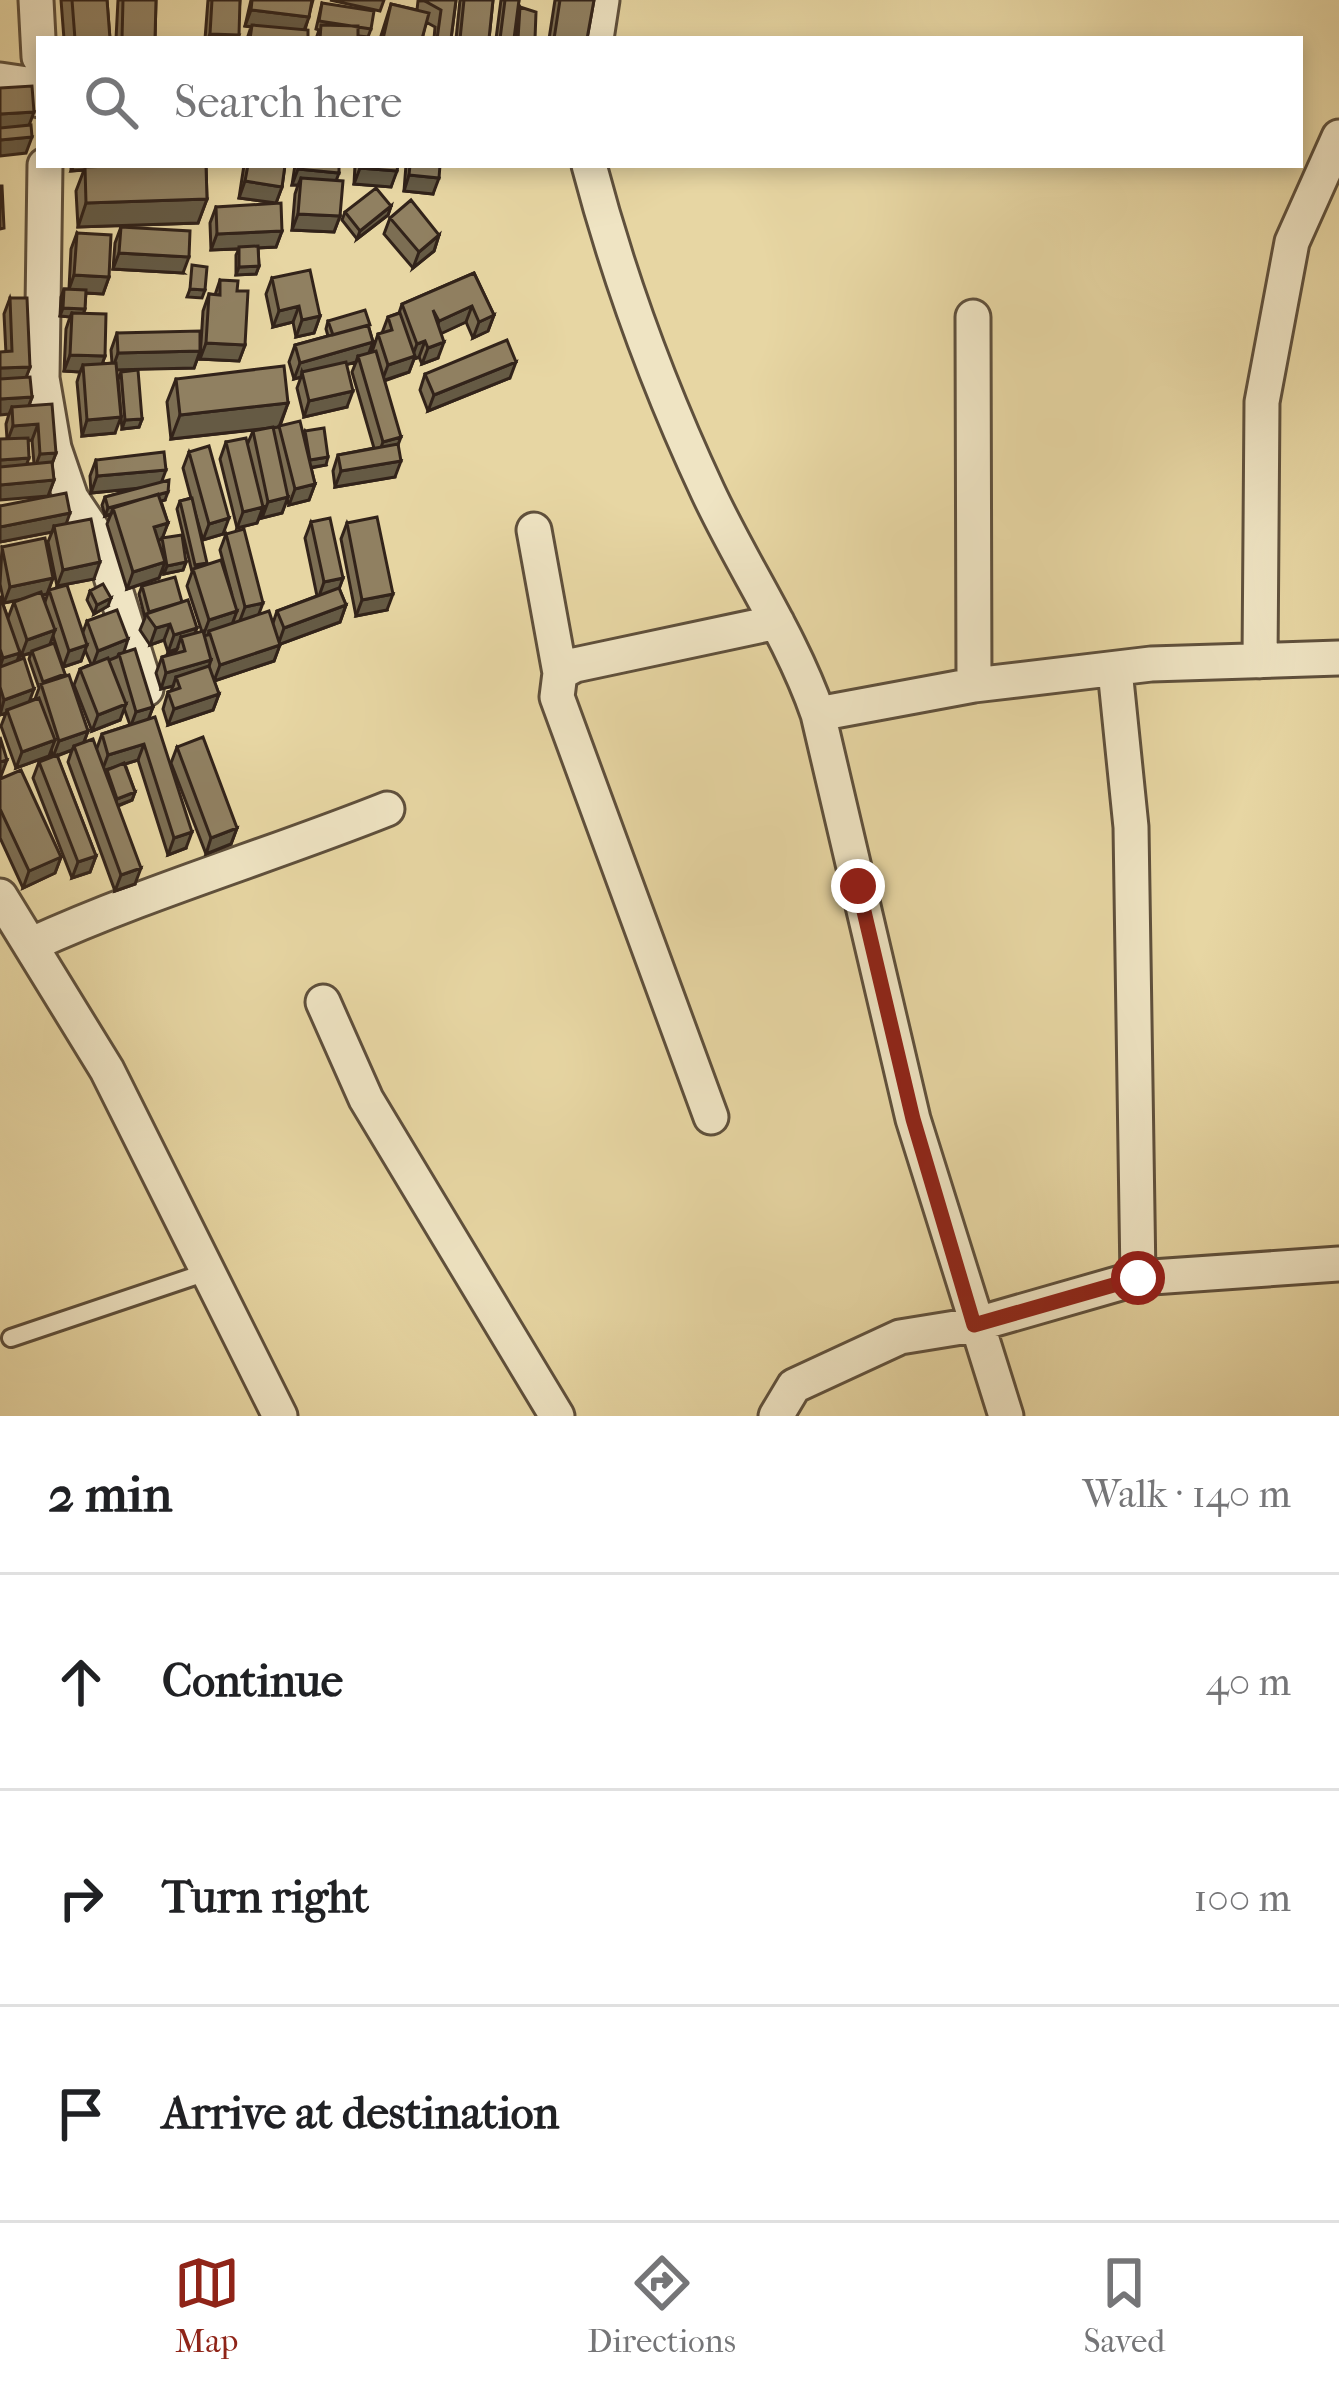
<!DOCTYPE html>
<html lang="en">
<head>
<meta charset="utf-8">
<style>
	body { margin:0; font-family:"IM FELL French Canon",serif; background:#f2f2f2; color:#202124 }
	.stop { position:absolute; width:36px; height:36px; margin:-27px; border:9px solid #8f2418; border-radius:50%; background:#fff }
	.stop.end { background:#8f2418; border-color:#fff; box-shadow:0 3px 12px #0008 }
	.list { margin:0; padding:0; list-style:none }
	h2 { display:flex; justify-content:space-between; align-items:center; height:156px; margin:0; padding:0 48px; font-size:51px }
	h2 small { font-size:39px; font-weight:400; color:#757577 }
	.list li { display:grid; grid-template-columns:78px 1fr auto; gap:36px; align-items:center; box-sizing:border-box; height:216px; padding:0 48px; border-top:3px solid #e0e0e0 }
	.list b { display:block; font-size:45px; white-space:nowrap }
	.list em { font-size:39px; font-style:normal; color:#757577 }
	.icon { flex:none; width:66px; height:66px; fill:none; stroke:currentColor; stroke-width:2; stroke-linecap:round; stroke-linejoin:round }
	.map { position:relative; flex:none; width:1339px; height:1416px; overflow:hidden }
	.search { position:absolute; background:#fff; box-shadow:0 6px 18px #0003; left:36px; right:36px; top:36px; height:132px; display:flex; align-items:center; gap:30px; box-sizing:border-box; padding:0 42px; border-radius:0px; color:#757577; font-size:45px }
	.sheet { height:804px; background:#fff }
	nav { display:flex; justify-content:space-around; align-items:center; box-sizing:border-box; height:168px; border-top:3px solid #e0e0e0; background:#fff; font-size:33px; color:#757577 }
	nav a { display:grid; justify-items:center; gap:6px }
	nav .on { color:#8f2418 }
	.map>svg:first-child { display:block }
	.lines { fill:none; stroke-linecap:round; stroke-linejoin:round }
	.lane-casing { stroke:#5f503c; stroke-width:22 }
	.street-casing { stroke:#5f503c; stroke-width:39 }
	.lane { stroke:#efe4c3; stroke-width:16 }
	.street { stroke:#efe4c3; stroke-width:33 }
	.wall { fill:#7c6e53; stroke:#32231a; stroke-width:3; fill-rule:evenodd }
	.shaded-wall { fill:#655a44; stroke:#32231a; stroke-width:3 }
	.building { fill:#908061; stroke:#32231a; stroke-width:3 }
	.route { stroke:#8f2418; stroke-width:15 }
</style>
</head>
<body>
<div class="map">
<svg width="1339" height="1416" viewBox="0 0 1339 1416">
	<rect width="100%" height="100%" fill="#e7d6a3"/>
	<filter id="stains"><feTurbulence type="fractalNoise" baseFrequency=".00167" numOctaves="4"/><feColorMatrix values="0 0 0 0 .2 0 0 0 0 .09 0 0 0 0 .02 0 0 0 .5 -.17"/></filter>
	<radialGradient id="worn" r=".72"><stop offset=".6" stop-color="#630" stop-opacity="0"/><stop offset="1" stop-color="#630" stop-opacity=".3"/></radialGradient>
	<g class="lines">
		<defs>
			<path id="lane" d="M11 1338 207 1272"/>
			<path id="street" d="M36 0 39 57
				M596 39 602 0
				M0 80 27 84 39 100
				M45 165 42 378 54 448 71 498 100 541 146 689
				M589 165C619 279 658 385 708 492 743 567 791 636 818 714L913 1119 1006 1416
				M973 317 974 685
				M534 530 560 673
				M1260 661 1262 402 1292 242 1339 137
				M1115 670 1131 827 1138 1278
				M818 714 974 685 1151 664 1339 658
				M0 896 107 1070 280 1416
				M30 945C146 892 269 856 387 809
				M323 1002 366 1099 557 1416
				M711 1117 557 697 560 673 575 665 777 622
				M776 1416 794 1386 900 1337 974 1325 1138 1278 1339 1264"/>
		</defs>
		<use href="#lane" class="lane-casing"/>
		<use href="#street" class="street-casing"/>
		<use href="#lane" class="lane"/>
		<use href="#street" class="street"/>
	</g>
	<path class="wall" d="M61 0H107L110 39H64Z
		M118 0H156L155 39H116Z
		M208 0H240L237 39H205Z
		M251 0H313L305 30 308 39H247L251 27 245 26Z
		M330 0H384L380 11Z
		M456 0 451 39H434L435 27 426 22 422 39H380L391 4 417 10 418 1Z
		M460 0H493L489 39H456Z
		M501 0H519L517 15 520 7 535 39H516L517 19 514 39H496Z
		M555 0H594L587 39H549Z
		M322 3 371 29 368 37 358 36V39H316L319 30 316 29Z
		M71 165H206L207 199 198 223 78 227 76 191 84 170 71 171Z
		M244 165H285L282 187 276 203 239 198Z
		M295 165H339L336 180 340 216 334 232 292 230 295 194 298 185H292Z
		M355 165H398L391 187 354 184Z
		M406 165H440L433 194 404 191Z
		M391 206 388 215 357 239 342 220 345 212Z
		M216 207 282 231 276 247 258 248 259 266 256 274 236 275V255L239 249 211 250 210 223Z
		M390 218 439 235 434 251 413 268 384 234Z
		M121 227 183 273 113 269 115 243Z
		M77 233 109 277 103 294 86 293 84 313 105 356 102 364 112 363 111 350 117 333 200 351 194 368 117 369 115 433 82 436 77 382 80 372 64 371 66 329 70 317 60 316 61 297 64 289H69L71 249Z
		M474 273 494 315 488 331 473 338 466 322 441 333 438 358 422 364 419 357 414 359 409 372 384 381 398 445 395 477 335 487 333 471 338 455 374 448 352 372 356 362 346 364 347 407 304 417 297 388 301 377 294 379 289 362 295 345 328 336 326 329 328 321 369 328 373 342 369 353 372 352 378 334 382 333 388 317 399 313 402 304Z
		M272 278 320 316 314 333 296 337 293 322 273 327 266 294Z
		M220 280 237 291 245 345 239 361 200 359 203 311 209 294 215 295Z
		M10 298 30 367 26 377 32 397 29 406 56 453 52 464 54 480 48 496 7 439 6 424 9 414 4 314ZM28 440H32L34 464H27Z
		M121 372 142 419 139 427 122 429 118 380Z
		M425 374 510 378 428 411 420 390Z
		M176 379 288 403 280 426 303 436 305 431 326 465 311 468 315 484 309 500 289 505 287 499 282 513 262 518 261 513 257 523 237 528 220 459 226 442 247 445 253 431 262 429 171 439 167 402Z
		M189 452 223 534 203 540 194 509 206 565 232 595 220 550 226 534 258 615 273 623 277 611 317 596 305 538 311 522 343 578 339 588 346 605 340 622 280 644 274 661 214 681 219 694 213 710 168 725 163 709 168 692 171 691 173 686 161 689 156 673 162 657 175 653 177 649 168 652 164 640 150 645 140 630 145 618 139 594 142 586 182 602 195 633 202 632 187 586 192 572 177 509 180 501 191 498 183 468Z
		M96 460 162 482 165 500 161 501 168 523 162 538 186 562 183 570 164 574 163 568 159 578 127 589 107 524 111 514 105 516 102 505 105 497 139 488 91 493 90 476Z
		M0 506 66 524 94 579 57 586 48 542 52 532 0 542Z
		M347 523 387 610 356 616 341 539Z
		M2 547 53 578 47 594 43 595 45 602 49 590 83 632 87 621 124 652 153 707 148 720 186 848 168 855 138 760 125 764 135 792 132 800 118 806 135 884 115 891 68 762 72 750 57 756 96 856 90 872 72 878 33 778 39 762 53 756 51 750 49 756 16 768 1 726 6 713 0 715V596L8 618 14 602 19 600 4 603 0 584ZM53 636 63 667 81 661 85 650 91 664 80 669 74 685 92 731 120 720 124 708 130 725 102 734 97 748 84 742 88 731 65 674 50 644ZM20 653 21 656 31 653 29 659 39 688 35 699 30 701 17 661Z
		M90 591 108 606 94 614 87 600Z
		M177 747 237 828 231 844 206 854 171 763Z
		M0 779 61 857 55 873 23 888 0 838Z"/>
	<path class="shaded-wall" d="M251 10 309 17 303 33 245 26Z
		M210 34 239 35 237 39H208Z
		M34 112 28 128 0 130V114Z
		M32 137 26 153 0 156V140Z
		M74 165H149L71 171Z
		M360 168 397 171 391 187 354 184Z
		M298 169 339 173 333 189 301 178 298 185H292Z
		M409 175 439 178 433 194 404 191Z
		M245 181 282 187 276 203 239 198Z
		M207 199 198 223 78 227 86 203Z
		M391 206 388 215 357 239 360 231Z
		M298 214 340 216 334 232 292 230Z
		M282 231 276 247 211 250 217 234Z
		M439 235 434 251 413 268 419 252Z
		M119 253 189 257 183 273 113 269Z
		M259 266 256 274 236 275 239 267Z
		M74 275 109 277 103 294 68 292Z
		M190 289 205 290 202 298 187 297Z
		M299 306 293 322 273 327 279 311Z
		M472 306 466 322 434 337 439 321Z
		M63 308 85 309 82 317 72 313 70 317 60 316Z
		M494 315 488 331 473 338 479 322Z
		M320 316 314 333 296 337 302 320Z
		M425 341 419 357 414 359 409 372 382 381 388 365 412 357 417 344Z
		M373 342 367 358 358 356 356 362 304 377 302 372 301 377 294 379 300 363Z
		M444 342 438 358 422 364 428 348Z
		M206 343 245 345 239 361 200 359Z
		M200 351 194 368 112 370 118 353Z
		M70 355 105 356 99 373 83 365 80 372 64 371Z
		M516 362 510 378 428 411 434 395Z
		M30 367 24 383 0 384V368Z
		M353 391 347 407 304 417 309 401Z
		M32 397 26 413 12 407 9 414 0 415V399Z
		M288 403 279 427 171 439 180 415Z
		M121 417 115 433 82 436 87 420Z
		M142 419 139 427 122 429 125 420Z
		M38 424 32 440 7 442 13 426Z
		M401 437 395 453 377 458 383 442Z
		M56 453 50 469 34 470 40 454Z
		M328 457 326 465 307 468 310 460Z
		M29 458 23 474 0 476V460Z
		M401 461 395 477 335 487 341 471Z
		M166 470 160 486 91 493 97 476Z
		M54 480 48 496 0 500V485Z
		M315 484 309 500 289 505 295 489Z
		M168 492 165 500 115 513 113 508 111 514 105 516 108 508Z
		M288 497 282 513 262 518 268 502Z
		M263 507 257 523 237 528 243 512Z
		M70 513 64 530 54 526 52 532 0 542V527Z
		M229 518 223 534 203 540 209 524Z
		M168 523 162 539 148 544 154 527Z
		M100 562 94 579 57 586 63 570Z
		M165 562 159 578 127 589 133 572Z
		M186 562 183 570 164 574 167 566Z
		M53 578 47 594 4 603 10 587Z
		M343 578 337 595 318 599 324 582Z
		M393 594 387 610 356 616 362 600Z
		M111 598 108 606 94 614 97 605Z
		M263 603 257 619 239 623 245 607Z
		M346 605 340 622 278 645 284 628Z
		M237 611 231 627 209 631 208 635 203 636 209 620Z
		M170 624 164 640 150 645 156 628Z
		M197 628 191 644 181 637 177 649 168 652 174 635Z
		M55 630 49 647 21 656 27 640Z
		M128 639 123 655 119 654 117 657 92 667 98 651Z
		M87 645 81 661 63 667 69 651Z
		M280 645 274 661 214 681 220 665Z
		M20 653 14 669 0 667 3 658Z
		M211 660 206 676 176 677 173 686 161 689 166 673Z
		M34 689 28 705 7 710 6 713 0 715 4 700Z
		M219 694 213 710 168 725 174 709Z
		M126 704 120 720 92 731 98 715Z
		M153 707 147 723 130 728 136 712Z
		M88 731 82 747 74 746 72 750 53 757 59 741Z
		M55 740 49 756 16 768 22 752Z
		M144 744 138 760 102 771 108 755Z
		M7 760 1 776H0V762Z
		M135 792 132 800 114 807 117 799Z
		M237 828 231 844 206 854 211 838Z
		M192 832 186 848 168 855 174 838Z
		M96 856 90 872 72 878 78 862Z
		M61 857 55 873 23 888 29 871Z
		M141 868 135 884 115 891 121 875Z"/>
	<path class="building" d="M72 0H107L110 39H75Z
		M123 0H156L155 39H122Z
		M212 0H240L239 35 210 34Z
		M252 0H312L309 17 251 10Z
		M423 0H456L451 39H437L441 10Z
		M464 0H493L489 39H460Z
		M505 0H519L514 39H500Z
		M560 0H594L587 39H554Z
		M322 3 374 11 371 29 319 21Z
		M391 4 429 13 422 39H383Z
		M520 7 536 12 535 39H518Z
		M252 25 308 30V39H250Z
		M321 25 358 26V39H320Z
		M32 86 34 112 0 114V88Z
		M31 125 32 137 0 140V128Z
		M137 165H206L207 199 86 203 85 167Z
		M248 165H285L282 187 245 181Z
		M299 165H339V173L298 169Z
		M360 165H398L397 171 360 168Z
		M410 165H440L439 178 409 175Z
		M301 178 343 181 340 216 298 214Z
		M0 186H2L4 228 0 229Z
		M376 188 391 206 360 231 345 212Z
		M411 200 439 235 419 252 390 218Z
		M281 203 282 231 217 234 216 207Z
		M121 227 190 231 189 257 119 253Z
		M77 233 111 235 109 277 74 275Z
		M258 246 259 266 239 267V247Z
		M192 265 207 267 205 290 190 289Z
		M310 270 320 316 302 320 299 306 279 311 272 278Z
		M474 273 494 315 479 322 472 306 439 321 433 310 444 342 428 348 425 341 417 344 402 304Z
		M220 280 238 281 237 291H248L245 345 206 343 209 294 220 295Z
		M64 289 86 290 85 309 63 308Z
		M10 298H27L30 367 0 368V352L12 351Z
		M365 310 370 325 333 335 328 321Z
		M72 313 106 314 105 356 70 355Z
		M400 313 415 356 388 365 378 334 392 330 388 317Z
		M368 325 373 342 300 363 295 345Z
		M200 331V351L118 353 117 333Z
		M507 340 516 362 434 395 425 374Z
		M376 351 401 437 383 442 358 356Z
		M346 362 353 391 309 401 302 372Z
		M116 363 121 417 87 420 83 365Z
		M284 366 288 403 180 415 176 379Z
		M138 370 142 419 125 420 121 372Z
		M30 377 32 397 0 399V379Z
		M52 404 56 453 40 454 38 424 13 426 12 407Z
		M300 421 315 484 295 489 279 426Z
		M273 427 288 497 268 502 253 431Z
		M324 428 328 457 310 460 305 431Z
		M28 438 29 458 0 460V439Z
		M246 438 263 507 243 512 226 442Z
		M398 444 401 461 341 471 338 455Z
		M209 446 229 518 209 524 189 452Z
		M164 452 166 470 97 476 96 460Z
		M52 462 54 480 0 485V467Z
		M169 480 168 492 108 508 105 497Z
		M66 493 70 513 0 527V506Z
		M158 494 168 523 154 527 165 562 133 572 113 508Z
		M192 498 207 563 195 565 180 501Z
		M377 517 393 594 362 600 347 523Z
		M330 518 343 578 324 582 311 522Z
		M91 519 100 562 63 570 54 526Z
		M244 529 263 603 245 607 226 534Z
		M182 535 186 562 167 566 162 538Z
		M45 538 53 578 10 587 2 547Z
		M221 560 237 611 209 620 193 569Z
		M175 577 182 602 149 612 142 586Z
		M103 584 111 598 97 605 90 591Z
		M67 585 87 645 69 651 49 590Z
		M339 588 346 605 284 628 277 611Z
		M41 592 55 630 27 640 14 602Z
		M0 596 20 653 3 658 0 649Z
		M188 600 197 628 174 635 170 624 156 628 146 614Z
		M117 610 128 639 98 651 87 621Z
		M269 611 280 645 220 665 209 631Z
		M203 631 211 660 166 673 162 657 185 651 181 637Z
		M54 643 65 674 43 682 32 651Z
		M135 649 153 707 136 712 119 654Z
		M24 658 34 689 4 700 0 687V667Z
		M108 658 126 704 98 715 80 669Z
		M209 666 219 694 174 709 168 692 180 688 176 677Z
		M69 675 88 731 59 741 41 684Z
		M39 698 55 740 22 752 7 710Z
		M155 717 192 832 174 838 144 744 108 755 102 734Z
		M0 737 7 760 0 762Z
		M203 737 237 828 211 838 177 747Z
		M93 739 141 868 121 875 74 746Z
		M57 755 96 856 78 862 39 762Z
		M124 763 135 792 117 799 107 770Z
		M21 770 61 857 29 871 0 809V779Z"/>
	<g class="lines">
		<path class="route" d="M858 886 913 1119 974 1325 1138 1278"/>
	</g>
	<rect width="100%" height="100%" filter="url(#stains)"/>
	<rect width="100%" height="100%" fill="url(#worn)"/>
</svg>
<div class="stop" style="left:1138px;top:1278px"></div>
<div class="stop end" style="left:858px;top:886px"></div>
<div class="search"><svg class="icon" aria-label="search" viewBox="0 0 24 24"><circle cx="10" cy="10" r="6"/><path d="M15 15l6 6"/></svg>Search here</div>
</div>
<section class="sheet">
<h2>2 min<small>Walk · 140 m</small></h2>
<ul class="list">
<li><svg class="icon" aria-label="ahead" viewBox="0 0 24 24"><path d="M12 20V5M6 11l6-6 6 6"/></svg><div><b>Continue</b></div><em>40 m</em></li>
<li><svg class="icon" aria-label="right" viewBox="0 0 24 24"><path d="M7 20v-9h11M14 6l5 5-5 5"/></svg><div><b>Turn right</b></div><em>100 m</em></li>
<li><svg class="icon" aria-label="arrive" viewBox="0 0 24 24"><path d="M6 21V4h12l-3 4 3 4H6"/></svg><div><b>Arrive at destination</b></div></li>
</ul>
</section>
<nav>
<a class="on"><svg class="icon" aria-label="map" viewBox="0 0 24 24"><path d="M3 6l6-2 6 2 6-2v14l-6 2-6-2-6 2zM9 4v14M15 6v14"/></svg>Map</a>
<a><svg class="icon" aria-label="directions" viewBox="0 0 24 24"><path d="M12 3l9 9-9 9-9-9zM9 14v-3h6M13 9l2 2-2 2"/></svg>Directions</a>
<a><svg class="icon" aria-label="saved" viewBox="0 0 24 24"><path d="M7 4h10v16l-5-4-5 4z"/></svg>Saved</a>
</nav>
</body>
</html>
